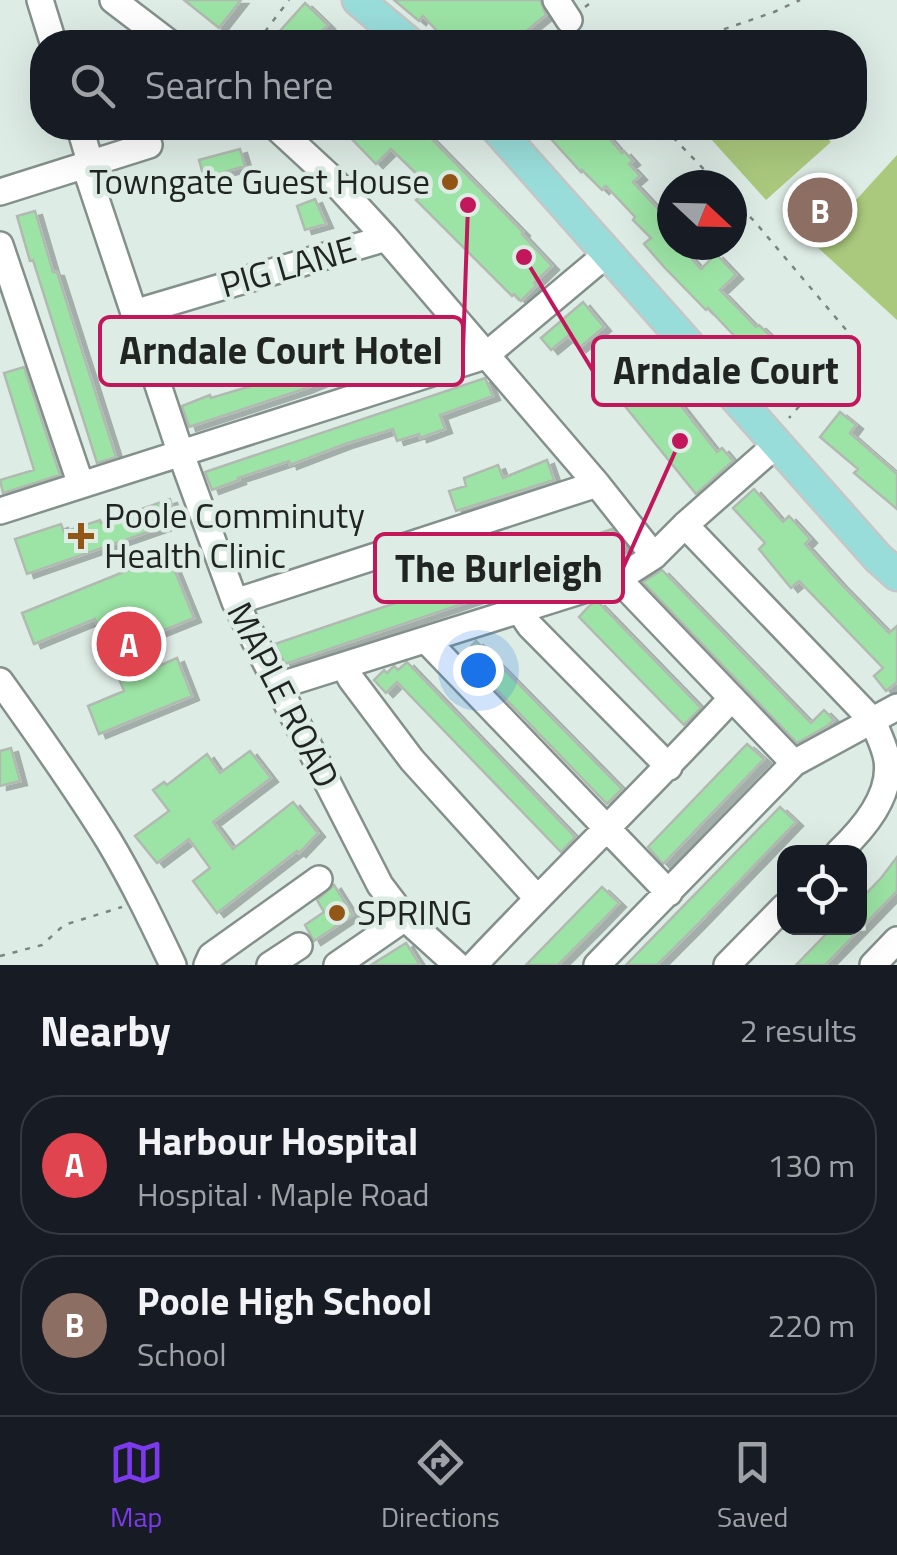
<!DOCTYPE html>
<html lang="en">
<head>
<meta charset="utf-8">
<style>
	body { margin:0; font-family:"Titillium Web",sans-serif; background:#20242c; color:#f1f3f6 }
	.controls { position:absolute; right:30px; bottom:30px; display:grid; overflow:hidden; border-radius:20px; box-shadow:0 10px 40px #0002 }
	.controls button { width:90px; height:90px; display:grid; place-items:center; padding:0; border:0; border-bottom:2px solid #363941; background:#171b24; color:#f1f3f6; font:50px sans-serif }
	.compass { position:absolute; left:657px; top:170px; width:90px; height:90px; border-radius:50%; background:#171b24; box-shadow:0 10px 40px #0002; rotate:112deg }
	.you { position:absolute; left:478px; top:670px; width:35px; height:35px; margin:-25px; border:8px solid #fff; border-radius:50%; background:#1a73e8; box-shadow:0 0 0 15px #1a73e833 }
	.badge { display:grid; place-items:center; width:65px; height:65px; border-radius:50%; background:#7c3aed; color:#fff; font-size:32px; font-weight:700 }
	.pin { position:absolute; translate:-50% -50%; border:5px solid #fff; box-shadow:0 2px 10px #0006 }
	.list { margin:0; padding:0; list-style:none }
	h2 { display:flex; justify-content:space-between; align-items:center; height:130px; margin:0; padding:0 40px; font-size:42px }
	h2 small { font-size:32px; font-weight:400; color:#9ea1a6 }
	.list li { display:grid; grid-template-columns:65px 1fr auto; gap:30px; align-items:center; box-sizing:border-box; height:140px; margin:0 20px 20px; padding:0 20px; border:2px solid #363941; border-radius:40px }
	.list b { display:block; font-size:38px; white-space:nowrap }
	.list p { margin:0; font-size:32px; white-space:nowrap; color:#9ea1a6 }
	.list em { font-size:32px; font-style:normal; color:#9ea1a6 }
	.icon { flex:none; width:55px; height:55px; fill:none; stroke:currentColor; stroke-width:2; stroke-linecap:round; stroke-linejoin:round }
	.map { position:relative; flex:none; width:897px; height:965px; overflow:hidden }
	.search { position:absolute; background:#171b24; box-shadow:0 10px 40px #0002; left:30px; right:30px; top:30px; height:110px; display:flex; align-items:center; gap:25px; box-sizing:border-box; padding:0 35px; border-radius:40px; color:#9ea1a6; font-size:38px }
	.sheet { height:450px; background:#171b24 }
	nav { display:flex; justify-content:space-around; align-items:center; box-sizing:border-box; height:140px; border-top:2px solid #363941; background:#171b24; font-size:28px; color:#9ea1a6 }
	nav a { display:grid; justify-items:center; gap:5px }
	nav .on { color:#7c3aed }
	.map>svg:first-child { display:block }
	.green { fill:#abc97d }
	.building { fill:#9ce4a5; stroke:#b1bab1; stroke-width:2.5; filter:url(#shadow) }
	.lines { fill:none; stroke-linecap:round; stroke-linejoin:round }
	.minor-casing { stroke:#84908b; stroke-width:30 }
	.major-casing { stroke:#c5c6c6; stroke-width:35 }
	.path { stroke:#7c8581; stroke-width:2.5; stroke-dasharray:5 8; stroke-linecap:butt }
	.minor { stroke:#fff; stroke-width:25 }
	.major { stroke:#99ddda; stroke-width:30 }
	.poi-dot { fill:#925616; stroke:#deece6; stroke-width:4 }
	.labels { text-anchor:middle; stroke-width:9; stroke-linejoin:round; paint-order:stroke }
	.poi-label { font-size:35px; fill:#202523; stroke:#deece6; text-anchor:start }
	.street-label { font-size:35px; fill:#202523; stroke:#deece6 }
	.leader { fill:none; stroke:#c2185b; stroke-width:4 }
	.callout-dot { fill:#c2185b; stroke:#deece6; stroke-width:4 }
	.callout { fill:#deece6; stroke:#c2185b; stroke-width:4 }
	.callout-label { font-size:38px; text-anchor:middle; font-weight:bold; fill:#202523 }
</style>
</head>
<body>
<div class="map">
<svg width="897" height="965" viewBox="0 0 897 965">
	<defs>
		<filter id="shadow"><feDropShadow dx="7" dy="4" stdDeviation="0" flood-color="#0004"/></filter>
	</defs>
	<rect width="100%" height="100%" fill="#deece6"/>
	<path class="green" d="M701 128H818L831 142 766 200Z
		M897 155V320L815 245Z"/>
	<path class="building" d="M184 0H241L219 28Z
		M394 0H540L546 15 513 42H447L423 16 419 21Z
		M305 3 328 25 323 30 327 34 319 42H270Z
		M341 128H421L523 232 522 234 552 266 534 283 537 285 521 301 514 294 512 296 416 200 430 187 391 149 376 164Z
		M541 128H600L622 153 624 151 633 161 629 164 640 176 633 182 672 224V245H679L701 269 716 254 736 275 720 290 756 327 759 325 779 344 771 352 801 378 786 396 745 355 749 351 741 343 708 308 706 310 665 268 644 244 651 238 633 220 635 217 606 186 602 190 582 170 581 172Z
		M240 149 245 166 204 178 199 160Z
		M315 199 326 224 305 230 297 206Z
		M35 211 53 272H57L116 457 97 463 33 260 30 261 17 216Z
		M583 302 604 327 579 348 568 336 551 350 541 338Z
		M438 325 443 343 348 371 304 389 189 427 182 406 210 395 211 398 251 386 345 351 387 338 388 341Z
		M632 349 656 374 717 452 722 448 733 461 696 494 624 405 637 395 612 368Z
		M24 367 60 475 3 493 0 480 34 470 4 373Z
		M485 378 493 396 440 415 445 429 420 438 419 434 397 441 393 429 345 444 290 465 289 461 238 478 239 480 212 490 205 472Z
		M840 412 856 425 850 433 897 474V509L854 473 858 469 820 437Z
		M547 460 554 480 456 511 449 491 466 486 464 478 498 465 503 478Z
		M754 489 783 522 789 516 810 539 805 544 840 583 889 633 897 626V682L886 691 874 676 883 668 799 581 791 588 759 549 765 543 733 508Z
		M170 499 177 522 27 574 15 539 61 524 64 532 100 520 101 523Z
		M612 529 624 544 616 552 606 555 285 664 275 644Z
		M168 554 194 618 142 639 154 668 177 658 192 696 99 734 88 706 124 691 95 619 34 644 22 613Z
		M662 570 811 723 824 710 834 720 827 726 797 743 643 582Z
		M598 602 701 708 684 725 579 617 591 604Z
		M476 641 622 789 607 804 463 655Z
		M407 662 575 837 561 852 397 682 386 693 374 680 384 670 387 673 394 666 398 670Z
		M747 744 764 759 663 864 648 847Z
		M11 748 20 781 0 786V751Z
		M250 751 271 778 213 822 233 849 293 802 318 833 299 853 297 851 217 913 193 881 210 868 189 839 157 863 135 836 169 811 153 790 164 782 167 785 207 754 220 773Z
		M780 807 796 822 698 924 657 965H626Z
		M897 857V891L825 965H796L832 928H860V900L881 878Z
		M334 885 353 915 314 941 305 925 324 912 317 900Z
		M602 887 619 903 599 924 558 965H526Z
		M406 943 420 965H371Z"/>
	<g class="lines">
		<defs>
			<path id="minor" d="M40 0 53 42
				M113 0 168 42
				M556 0 569 20
				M80 128 91 165
				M277 128 329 176 386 238 597 484 654 556
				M85 166 181 454 235 602 380 885 405 918 457 965
				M0 192 149 145
				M0 245 81 485
				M134 313 386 238
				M0 511 485 356 608 253
				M685 525 873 721C878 734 885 747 887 760 892 796 863 829 839 852
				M618 579 794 763
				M235 602 597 484
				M519 610 530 626 669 767
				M427 641 669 893
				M344 666 351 679 412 760 537 898
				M0 681C38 734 75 786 109 841 133 881 153 923 173 965
				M278 686 618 579 654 556 685 525 777 444
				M207 965 211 956 319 879
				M270 965 299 946
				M337 965 405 918
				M474 965C559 875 648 789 732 698
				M597 965 794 763 897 707
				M727 965 784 907
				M873 965 897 940"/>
			<path id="major" d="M358 0 408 42
				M496 128 878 558 897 575"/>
		</defs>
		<use href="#minor" class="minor-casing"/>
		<use href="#major" class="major-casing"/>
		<path class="path" d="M585 7 594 0
			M257 42 289 0
			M541 42 551 34
			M687 42 774 12 800 0
			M664 128 719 185
			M168 134 180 128
			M732 198 755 222 853 338 851 347 789 418
			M0 956 42 945 64 925 122 907"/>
		<use href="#minor" class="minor"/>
		<use href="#major" class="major"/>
	</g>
	<g class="poi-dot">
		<circle cx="450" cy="182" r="10"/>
		<path d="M76 521h10v10h10v10h-10v10h-10v-10h-10v-10h10z"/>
		<circle cx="337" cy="913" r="10"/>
	</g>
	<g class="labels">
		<g class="poi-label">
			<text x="430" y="194" text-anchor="end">Towngate Guest House</text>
			<text x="104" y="528">Poole Comminuty<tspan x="104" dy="40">Health Clinic</tspan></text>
			<text x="357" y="925">SPRING</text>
		</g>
		<g class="street-label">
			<text transform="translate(288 267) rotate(-16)" y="12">PIG LANE</text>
			<text transform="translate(283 695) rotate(63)" y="12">MAPLE ROAD</text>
		</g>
	</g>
	<path class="leader" d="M468 205L463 351M524 257L593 371M680 441L623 568"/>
	<g class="callout-dot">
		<circle cx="468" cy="205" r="10"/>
		<circle cx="524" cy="257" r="10"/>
		<circle cx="680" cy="441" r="10"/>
	</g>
	<g class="callout">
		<rect x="100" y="317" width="363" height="68" rx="10"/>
		<rect x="593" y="337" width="266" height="68" rx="10"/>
		<rect x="375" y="534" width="248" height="68" rx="10"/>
	</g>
	<g class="callout-label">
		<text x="281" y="364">Arndale Court Hotel</text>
		<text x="726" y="384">Arndale Court</text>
		<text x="499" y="582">The Burleigh</text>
	</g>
</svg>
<div class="controls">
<button><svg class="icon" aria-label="locate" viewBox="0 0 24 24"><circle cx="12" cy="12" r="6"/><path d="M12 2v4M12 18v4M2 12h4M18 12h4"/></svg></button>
</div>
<svg class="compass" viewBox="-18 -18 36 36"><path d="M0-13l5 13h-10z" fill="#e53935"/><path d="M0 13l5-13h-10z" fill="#9ea1a6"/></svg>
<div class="you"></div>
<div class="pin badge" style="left:129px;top:644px;background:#e0444e">A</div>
<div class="pin badge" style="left:820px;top:210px;background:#8d6e63">B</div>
<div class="search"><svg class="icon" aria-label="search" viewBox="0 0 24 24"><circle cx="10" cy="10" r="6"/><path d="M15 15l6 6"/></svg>Search here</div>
</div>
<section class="sheet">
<h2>Nearby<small>2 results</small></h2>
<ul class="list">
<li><span class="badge" style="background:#e0444e">A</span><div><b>Harbour Hospital</b><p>Hospital · Maple Road</p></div><em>130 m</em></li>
<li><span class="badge" style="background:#8d6e63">B</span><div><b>Poole High School</b><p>School</p></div><em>220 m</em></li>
</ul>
</section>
<nav>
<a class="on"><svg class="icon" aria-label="map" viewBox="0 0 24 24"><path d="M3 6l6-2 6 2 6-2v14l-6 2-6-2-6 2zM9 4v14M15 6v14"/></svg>Map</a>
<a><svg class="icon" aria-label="directions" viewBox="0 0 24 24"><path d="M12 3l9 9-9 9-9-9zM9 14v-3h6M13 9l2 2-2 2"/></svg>Directions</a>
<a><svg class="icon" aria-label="saved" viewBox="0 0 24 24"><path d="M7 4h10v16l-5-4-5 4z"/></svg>Saved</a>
</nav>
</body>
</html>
